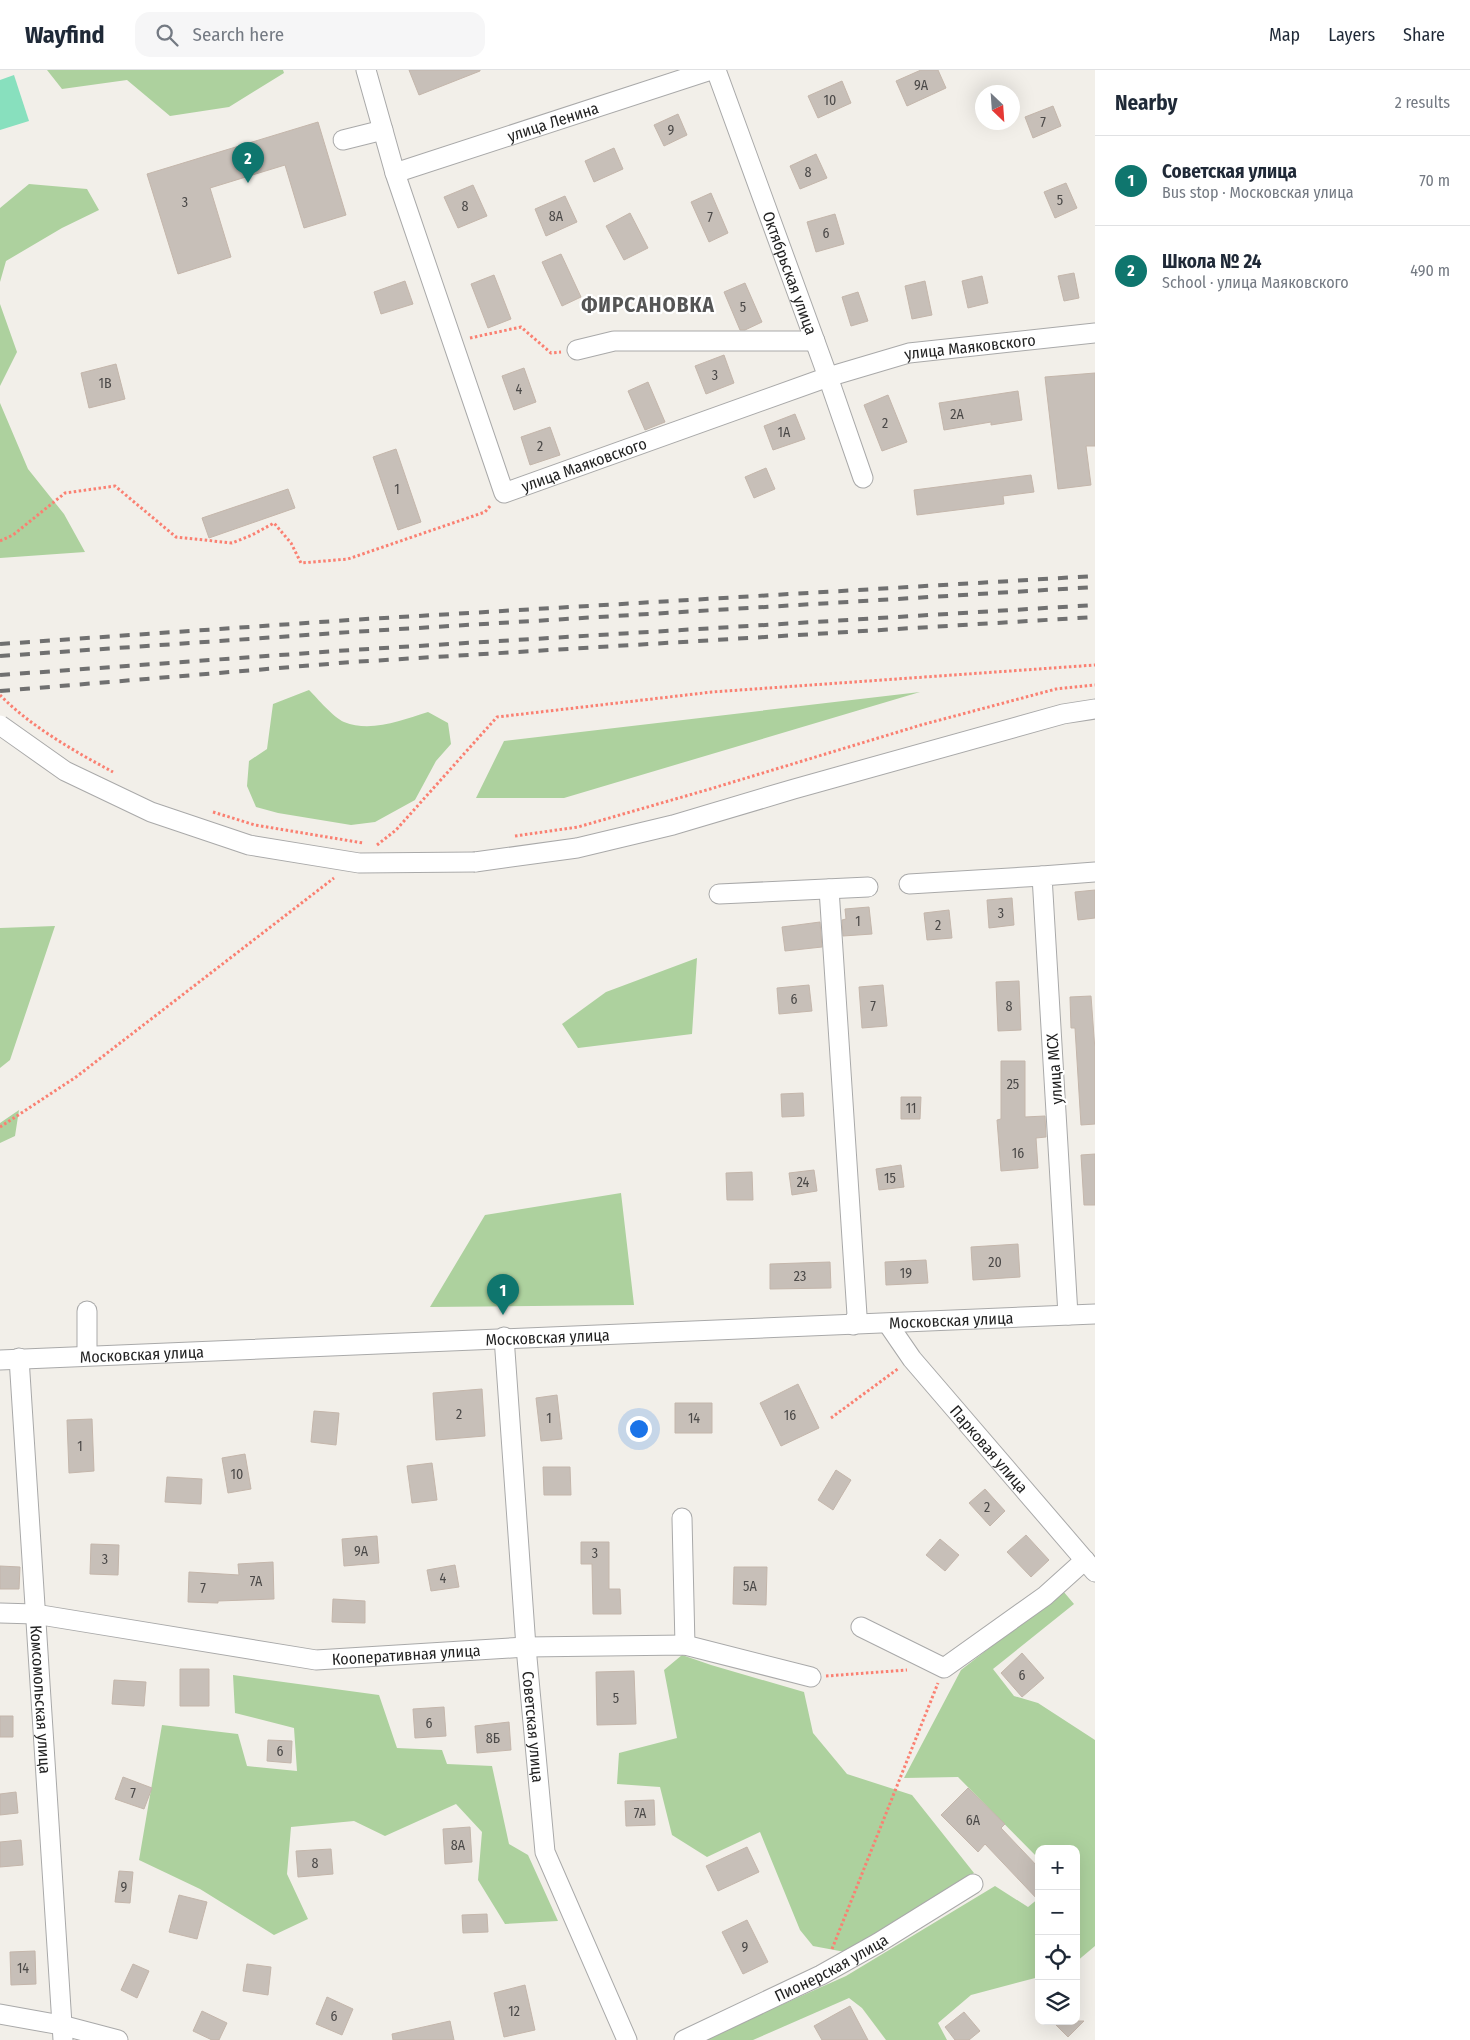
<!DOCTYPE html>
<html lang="en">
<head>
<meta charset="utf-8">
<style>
	body { margin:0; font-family:"Fira Sans Condensed",sans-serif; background:#f6f6f7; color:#1f2937 }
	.controls { position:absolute; right:15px; bottom:15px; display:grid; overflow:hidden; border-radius:10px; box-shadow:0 5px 20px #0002 }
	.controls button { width:45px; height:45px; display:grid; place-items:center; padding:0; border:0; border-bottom:1px solid #e0e1e3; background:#fff; color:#1f2937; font:25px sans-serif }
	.compass { position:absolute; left:975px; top:15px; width:45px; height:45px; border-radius:50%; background:#fff; box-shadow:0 5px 20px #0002; rotate:155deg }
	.you { position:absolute; left:638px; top:1358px; width:18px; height:18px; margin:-12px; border:4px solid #fff; border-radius:50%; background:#1a73e8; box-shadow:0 0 0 8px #1a73e833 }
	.badge { display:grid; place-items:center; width:32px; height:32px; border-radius:50%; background:#0f766e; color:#fff; font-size:16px; font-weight:700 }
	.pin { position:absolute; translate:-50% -41px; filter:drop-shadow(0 1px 2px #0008) }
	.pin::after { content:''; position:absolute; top:26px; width:18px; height:15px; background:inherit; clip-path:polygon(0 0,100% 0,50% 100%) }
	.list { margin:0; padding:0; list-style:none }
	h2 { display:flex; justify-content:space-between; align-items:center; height:65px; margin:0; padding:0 20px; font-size:21px }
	h2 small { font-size:16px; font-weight:400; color:#747a83 }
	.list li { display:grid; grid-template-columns:32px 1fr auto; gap:15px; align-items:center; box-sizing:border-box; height:90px; padding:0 20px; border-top:1px solid #e0e1e3 }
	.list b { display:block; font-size:19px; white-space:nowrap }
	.list p { margin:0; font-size:16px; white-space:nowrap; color:#747a83 }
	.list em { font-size:16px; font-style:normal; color:#747a83 }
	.icon { flex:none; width:28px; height:28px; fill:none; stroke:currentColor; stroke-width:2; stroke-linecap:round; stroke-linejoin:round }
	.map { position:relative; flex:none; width:1095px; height:1970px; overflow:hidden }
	header { display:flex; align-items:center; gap:30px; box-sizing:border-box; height:70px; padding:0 25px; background:#fff; border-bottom:1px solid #e0e1e3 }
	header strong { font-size:24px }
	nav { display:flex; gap:28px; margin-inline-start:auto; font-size:18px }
	.search { width:350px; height:45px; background:#f6f6f7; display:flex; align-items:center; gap:12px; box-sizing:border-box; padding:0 18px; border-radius:15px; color:#747a83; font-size:19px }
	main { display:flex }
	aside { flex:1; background:#fff }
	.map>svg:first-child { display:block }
	.forest { fill:#add19e }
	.pitch { fill:#88e0be }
	.building { fill:#c7bfb8; stroke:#c4b6ab }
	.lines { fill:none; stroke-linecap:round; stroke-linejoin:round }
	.minor-casing { stroke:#a9a9a9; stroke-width:21 }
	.path { stroke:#fa8072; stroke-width:3; stroke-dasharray:2.5 2.5; stroke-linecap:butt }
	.minor { stroke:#fff; stroke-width:19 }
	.rail { stroke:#707070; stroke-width:4; stroke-dasharray:10 10; stroke-linecap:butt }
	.minor-bridge-casing { stroke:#a9a9a9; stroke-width:21; stroke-linecap:butt }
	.path-bridge { stroke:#fa8072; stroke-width:3; stroke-dasharray:2.5 2.5; stroke-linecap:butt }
	.minor-bridge { stroke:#fff; stroke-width:19 }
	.labels { text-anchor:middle; stroke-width:4.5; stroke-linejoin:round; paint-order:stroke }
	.number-label { font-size:14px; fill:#4b4948 }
	.street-label { font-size:16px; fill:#222; stroke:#fff }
	.district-label { font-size:21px; font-weight:bold; letter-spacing:1px; fill:#555; stroke:#fff }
</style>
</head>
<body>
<header>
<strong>Wayfind</strong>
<div class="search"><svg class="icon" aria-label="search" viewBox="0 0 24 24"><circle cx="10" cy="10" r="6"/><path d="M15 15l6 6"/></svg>Search here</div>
<nav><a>Map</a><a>Layers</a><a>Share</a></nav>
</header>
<main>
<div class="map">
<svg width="1095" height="1970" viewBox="0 0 1095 1970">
	<rect width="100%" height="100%" fill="#f2efe9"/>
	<path class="forest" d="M47 0H283L284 3 229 37 170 46 127 10 62 19Z
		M29 114 87 119 99 140 62 158 6 191 0 212V138Z
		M0 234 17 282 0 316Z
		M0 333 28 399 64 444 85 482 0 488Z
		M309 620C318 629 333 647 344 652 371 663 402 650 428 642L448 653 451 674 436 691 415 730 375 752 351 755 278 743 256 737 247 716 249 691 267 679 273 634Z
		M920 622 564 728H476L504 671Z
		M55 856 10 990 0 998V858Z
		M697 888 692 964 578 978 562 954 606 922Z
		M19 1040 15 1066 0 1073V1053Z
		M621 1123 634 1235 430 1237 485 1145Z
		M1063 1521 1074 1534 993 1599 1014 1626 1038 1633 1095 1670V1876L1076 1892V1779H1039V1789L958 1707 904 1708 961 1600Z
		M682 1585 711 1595 804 1622 813 1663 847 1704 912 1725 974 1803 845 1882 813 1876 800 1860 760 1762 707 1787 672 1765 660 1717 617 1714 619 1683 677 1668 664 1600Z
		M233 1605 379 1625 397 1678 442 1680 447 1694 492 1696 509 1774 528 1785 558 1851 505 1854 478 1810 482 1762 456 1734 385 1766 354 1751 291 1757 287 1804 308 1849 274 1865 200 1819 139 1790 162 1655 238 1664 247 1696 297 1701 294 1658 235 1643Z
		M995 1816 1028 1837 1039 1828V1907L971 1925 938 1953 947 1970H886L862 1938 849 1928 753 1970H703L846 1906Z"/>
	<path class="pitch" d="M14 5 29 51 0 60V10Z"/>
	<path class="building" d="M409 0H480V1L419 25Z
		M921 0H938L946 18 907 36 896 11Z
		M842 11 851 33 818 48 808 26Z
		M1053 36 1061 56 1033 68 1025 47Z
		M678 44 687 65 664 76 654 55Z
		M318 52 346 145 304 158 285 95 210 118 231 187 178 204 147 104Z
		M614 78 623 99 594 112 585 91Z
		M816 84 827 108 800 119 790 96Z
		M1066 113 1077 138 1055 148 1044 122Z
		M473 115 487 146 458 158 444 127Z
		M711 123 728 163 709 172 691 132Z
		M565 126 577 152 546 166 535 139Z
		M630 143 648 178 624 190 606 156Z
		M835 144 844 174 816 182 807 152Z
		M561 184 581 227 562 236 542 192Z
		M1074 203 1079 228 1064 231 1058 206Z
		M494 205 511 249 488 258 471 214Z
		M982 206 988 233 968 238 962 211Z
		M405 211 413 234 381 244 374 222Z
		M925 211 932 245 912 249 905 216Z
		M745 213 762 252 745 260H740L724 222Z
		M858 222 868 251 851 256 842 227Z
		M724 285 734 313 706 324 695 296Z
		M116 294 125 329 89 338 81 303Z
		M524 298 536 332 514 340 502 306Z
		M1095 303V376H1086L1091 415 1058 419 1045 307Z
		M648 312 665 352 645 360 628 321Z
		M1018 321 1022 350 991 355V352L944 360 939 333Z
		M888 325 907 372 882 381 864 335Z
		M795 344 805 369 773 380 764 356Z
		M550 357 560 385 530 395 521 367Z
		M396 379 421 452 398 460 373 387Z
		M766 398 775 419 754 428 745 407Z
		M1031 405 1034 422 1003 426 1004 434 917 445 914 420Z
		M288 419 295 438 209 468 202 448Z
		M1095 820V848L1078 850 1075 822Z
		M1012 828 1014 855 989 858 987 830Z
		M869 837 872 864 843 866 842 850 846 849 845 839Z
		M949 840 952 868 927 870 924 843Z
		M820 852 822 877 785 881 782 857Z
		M1019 911 1021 960 998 961 996 912Z
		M809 915 812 941 779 944 777 918Z
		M883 915 887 956 862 958 859 917Z
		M1091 926 1095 980V1054L1081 1055 1075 958H1071L1070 927Z
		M1001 991H1025V1047L1045 1046 1046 1067 1036 1068 1038 1098 1001 1101 997 1050 1001 1049Z
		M803 1023 804 1046 782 1047 781 1024Z
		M901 1027H921L920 1049H901Z
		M1095 1084V1135H1084L1081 1085Z
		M901 1095 904 1117 879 1120 876 1099Z
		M814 1100 817 1121 792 1125 789 1103Z
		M752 1102 753 1130H727L726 1103Z
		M1018 1174 1020 1207 973 1210 971 1177Z
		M926 1190 928 1213 886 1215 885 1192Z
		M830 1192 831 1218 770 1219V1194Z
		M798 1314 819 1358 781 1376 760 1333Z
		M482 1319 485 1366 436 1370 433 1323Z
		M557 1325 562 1369 541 1371 536 1328Z
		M675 1333H712V1363H675Z
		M314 1341 339 1343 336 1375 311 1372Z
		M92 1349 94 1401 69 1403 67 1350Z
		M245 1384 251 1419 228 1423 222 1388Z
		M432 1393 437 1430 412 1433 407 1396Z
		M543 1397H570L571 1425H544Z
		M836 1400 851 1410 833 1440 818 1430Z
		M167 1407 202 1409 201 1434 165 1432Z
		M985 1419 1005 1441 990 1456 969 1433Z
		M1026 1465 1049 1490 1031 1507 1007 1482Z
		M377 1466 379 1493 344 1496 342 1469Z
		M940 1469 959 1485 945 1501 926 1485Z
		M581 1472H609V1519H620L621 1544H593L592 1494H581Z
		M91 1474 119 1475 118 1505 90 1504Z
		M273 1492 274 1529 218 1531V1533L188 1532 189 1502 239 1505 238 1494Z
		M455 1495 459 1517 431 1521 427 1500Z
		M0 1496 20 1497 19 1519H0Z
		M734 1497H767L766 1535 733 1534Z
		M333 1529 365 1531V1553L332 1552Z
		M1022 1583 1044 1608 1022 1627 1001 1603Z
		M180 1599H209V1636H180Z
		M634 1601 636 1654 597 1655 596 1602Z
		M114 1610 146 1612 144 1636 112 1634Z
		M444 1637 446 1666 415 1668 413 1639Z
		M0 1646H13V1667H0Z
		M509 1652 511 1680 477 1683 475 1656Z
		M268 1670 292 1671 291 1693 267 1691Z
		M123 1707 152 1718 144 1739 115 1729Z
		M968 1718 1005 1754 1001 1758 1039 1798V1831L985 1774 978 1782 941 1745Z
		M16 1722 18 1743 0 1745V1724Z
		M654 1730 655 1755 626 1756 625 1731Z
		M470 1757 472 1792 445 1794 443 1759Z
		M21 1770 23 1795 0 1797V1772Z
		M747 1777 759 1802 718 1821 706 1796Z
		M331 1779 333 1804 298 1807 296 1781Z
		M119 1801 133 1802 130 1833 115 1832Z
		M179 1825 207 1832 197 1869 169 1862Z
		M487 1844 488 1862 463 1863 462 1845Z
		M747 1850 768 1892 743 1904 722 1862Z
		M35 1881 36 1914 11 1915 10 1882Z
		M133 1894 149 1901 137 1928 121 1920Z
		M247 1894 271 1897 268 1925 243 1921Z
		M525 1915 535 1960 504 1967 494 1923Z
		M327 1927 353 1939 342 1965 316 1954Z
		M850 1936 868 1970H822L814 1956Z
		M202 1941 227 1953 219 1970H212L193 1961Z
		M964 1942 980 1961 969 1970H955L945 1957Z
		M450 1951 454 1970H393L392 1964Z
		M1052 1951H1084L1068 1967Z"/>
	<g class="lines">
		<defs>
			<g id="minor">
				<path id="s1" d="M366 0 395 103 504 423 828 307 909 283 1095 263"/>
				<path id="s2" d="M716 0 828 307 863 408"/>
				<path d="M343 70 383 60"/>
				<path id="s3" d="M395 103 711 0"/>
				<path d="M577 280 614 271H815"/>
				<path d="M475 792 577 778 673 755 794 719 1063 644 1095 639"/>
				<path d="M909 814 1042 806"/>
				<path d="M829 819 857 1245 853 1255"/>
				<path d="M719 824 868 817"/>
				<path d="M1068 1245 1042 806 1095 802"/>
				<path id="s4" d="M888 1254 912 1289 1095 1502"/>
				<path id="s5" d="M504 1267 526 1577 545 1782 627 1970"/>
				<path d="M87 1285V1241"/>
				<path id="s6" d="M19 1288 63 1970"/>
				<path id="s7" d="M0 1290 1095 1244"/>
				<path d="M682 1448 685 1575"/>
				<path id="s8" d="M0 1543 35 1544 316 1590 526 1577 685 1575 811 1607"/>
				<path d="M861 1557 944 1598 1045 1526 1085 1490"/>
				<path d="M0 1944 61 1955 118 1970"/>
				<path id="s9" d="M684 1970 821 1905 878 1873 973 1814"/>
			</g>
		</defs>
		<use href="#minor" class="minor-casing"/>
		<path class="path" d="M470 268 521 257 551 283 561 282
			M0 471 13 465 65 423 115 416 176 467 232 473 252 465 274 453 291 473 301 493 348 489 485 442 491 435
			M515 766 578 757 710 719 921 655 1056 619 1095 615
			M377 775 396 760 497 647 712 622 1095 595
			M0 1057 76 1007 334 808
			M831 1348 899 1298
			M826 1606 907 1600
			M832 1879 938 1613"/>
		<use href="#minor" class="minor"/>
		<path class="rail" d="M0 574 350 550 1095 506
			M0 586 351 562 1095 517
			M0 605 351 580 1095 535
			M0 621 352 592 1095 547"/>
		<defs>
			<path id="minor-bridge" d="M0 655 65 701 151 742 249 775 359 793 475 792"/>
		</defs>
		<use href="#minor-bridge" class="minor-bridge-casing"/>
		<path class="path-bridge" d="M0 625C30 656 74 681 113 702
			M213 742 255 755 363 773"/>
		<use href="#minor-bridge" class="minor-bridge"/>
	</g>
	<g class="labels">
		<g class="number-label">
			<text x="921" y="20">9А</text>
			<text x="830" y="35">10</text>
			<text x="1043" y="57">7</text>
			<text x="671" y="65">9</text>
			<text x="808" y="107">8</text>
			<text x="1060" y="135">5</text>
			<text x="185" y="137">3</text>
			<text x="465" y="141">8</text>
			<text x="556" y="151">8А</text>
			<text x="710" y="152">7</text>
			<text x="826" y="168">6</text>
			<text x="743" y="242">5</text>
			<text x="715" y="310">3</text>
			<text x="105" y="318">1В</text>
			<text x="519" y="324">4</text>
			<text x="957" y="349">2А</text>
			<text x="885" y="358">2</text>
			<text x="784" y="367">1А</text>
			<text x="540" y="381">2</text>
			<text x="397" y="424">1</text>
			<text x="1001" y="848">3</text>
			<text x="858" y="856">1</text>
			<text x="938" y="860">2</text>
			<text x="794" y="934">6</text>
			<text x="873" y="941">7</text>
			<text x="1009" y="941">8</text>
			<text x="1013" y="1019">25</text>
			<text x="911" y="1043">11</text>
			<text x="1018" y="1088">16</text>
			<text x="890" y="1113">15</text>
			<text x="803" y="1117">24</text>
			<text x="995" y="1197">20</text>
			<text x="906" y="1208">19</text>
			<text x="800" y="1211">23</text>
			<text x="459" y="1349">2</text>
			<text x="790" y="1350">16</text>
			<text x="549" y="1353">1</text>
			<text x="694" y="1353">14</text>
			<text x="80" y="1381">1</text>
			<text x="237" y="1409">10</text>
			<text x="987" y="1442">2</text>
			<text x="361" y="1486">9А</text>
			<text x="595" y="1488">3</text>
			<text x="105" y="1494">3</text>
			<text x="443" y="1513">4</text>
			<text x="256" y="1516">7А</text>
			<text x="750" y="1521">5А</text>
			<text x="203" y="1523">7</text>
			<text x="1022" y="1610">6</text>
			<text x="616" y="1633">5</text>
			<text x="429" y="1658">6</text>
			<text x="493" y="1673">8Б</text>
			<text x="280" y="1686">6</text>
			<text x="133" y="1728">7</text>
			<text x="640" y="1748">7А</text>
			<text x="973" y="1755">6А</text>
			<text x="458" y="1780">8А</text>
			<text x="315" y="1798">8</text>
			<text x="124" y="1822">9</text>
			<text x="745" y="1882">9</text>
			<text x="23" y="1903">14</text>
			<text x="514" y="1946">12</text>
			<text x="334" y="1951">6</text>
		</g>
		<g class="street-label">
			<text dy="6" stroke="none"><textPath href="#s3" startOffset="166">улица Ленина</textPath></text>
			<text dy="6" stroke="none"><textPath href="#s2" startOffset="216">Октябрьская улица</textPath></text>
			<text dy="6" stroke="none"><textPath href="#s1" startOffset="935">улица Маяковского</textPath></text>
			<text dy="6" stroke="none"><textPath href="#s1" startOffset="530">улица Маяковского</textPath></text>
			<text transform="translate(1054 999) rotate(-94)" y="6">улица МСХ</text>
			<text dy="6" stroke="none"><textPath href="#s7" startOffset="952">Московская улица</textPath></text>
			<text dy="6" stroke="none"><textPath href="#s7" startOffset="548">Московская улица</textPath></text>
			<text dy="6" stroke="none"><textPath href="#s7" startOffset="142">Московская улица</textPath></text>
			<text dy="6" stroke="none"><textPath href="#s4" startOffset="161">Парковая улица</textPath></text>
			<text dy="6" stroke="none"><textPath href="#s8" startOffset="410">Кооперативная улица</textPath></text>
			<text dy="6" stroke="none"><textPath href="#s6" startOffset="342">Комсомольская улица</textPath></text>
			<text dy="6" stroke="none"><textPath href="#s5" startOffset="391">Советская улица</textPath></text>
			<text dy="6" stroke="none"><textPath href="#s9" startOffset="164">Пионерская улица</textPath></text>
		</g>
		<g class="district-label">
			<text x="648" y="242">ФИРСАНОВКА</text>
		</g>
	</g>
</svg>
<div class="controls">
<button>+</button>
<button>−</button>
<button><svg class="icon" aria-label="locate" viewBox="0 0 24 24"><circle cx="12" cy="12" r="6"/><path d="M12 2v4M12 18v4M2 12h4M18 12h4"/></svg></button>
<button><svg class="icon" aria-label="layers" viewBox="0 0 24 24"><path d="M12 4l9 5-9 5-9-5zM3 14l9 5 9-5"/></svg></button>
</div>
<svg class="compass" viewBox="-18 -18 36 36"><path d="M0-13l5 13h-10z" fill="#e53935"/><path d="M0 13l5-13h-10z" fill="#747a83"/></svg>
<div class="you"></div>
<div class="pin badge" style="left:503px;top:1245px">1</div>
<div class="pin badge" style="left:248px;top:113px">2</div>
</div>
<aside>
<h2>Nearby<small>2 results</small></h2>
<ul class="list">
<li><span class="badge">1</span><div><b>Советская улица</b><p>Bus stop · Московская улица</p></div><em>70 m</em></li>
<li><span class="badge">2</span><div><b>Школа № 24</b><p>School · улица Маяковского</p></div><em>490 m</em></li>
</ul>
</aside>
</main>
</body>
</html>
